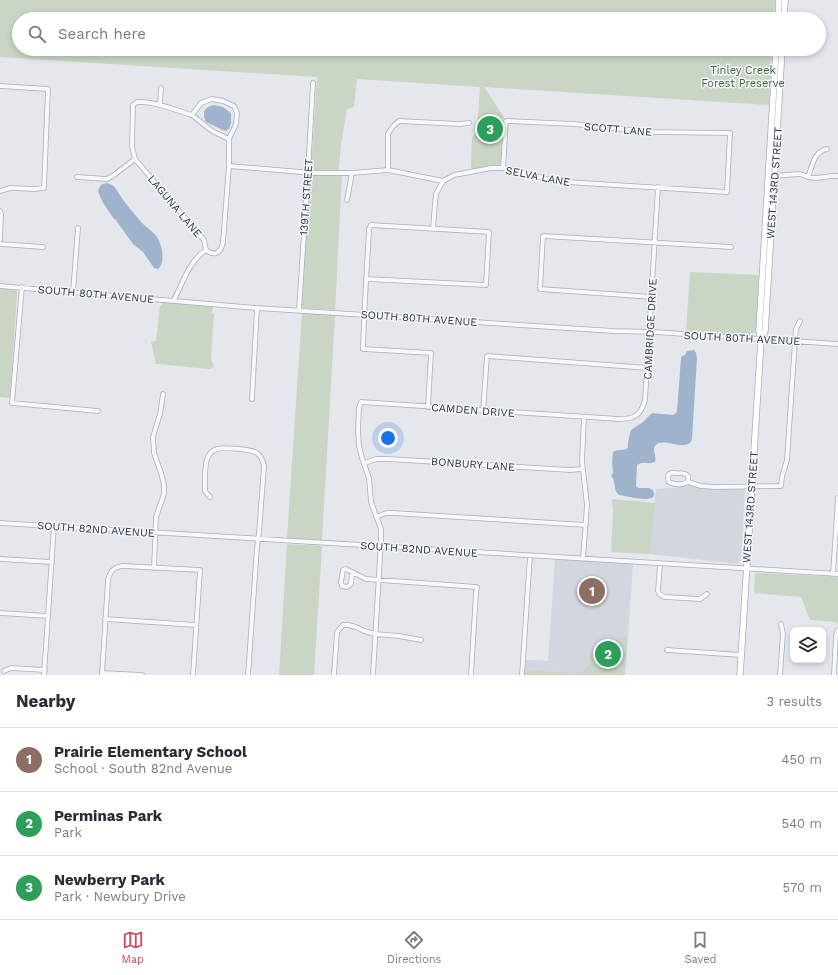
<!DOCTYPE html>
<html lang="en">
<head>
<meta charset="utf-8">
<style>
	body { margin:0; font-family:"Work Sans",sans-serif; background:#f7f7f7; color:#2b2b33 }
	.controls { position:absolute; right:12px; bottom:12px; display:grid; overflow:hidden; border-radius:8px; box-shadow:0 2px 6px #0003 }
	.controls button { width:36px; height:36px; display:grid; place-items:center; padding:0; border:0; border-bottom:1px solid #e1e1e2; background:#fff; color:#2b2b33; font:20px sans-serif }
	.you { position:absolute; left:388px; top:438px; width:14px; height:14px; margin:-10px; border:3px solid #fff; border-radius:50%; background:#1a73e8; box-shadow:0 0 0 6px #1a73e833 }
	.badge { display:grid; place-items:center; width:26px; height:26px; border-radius:50%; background:#d1495b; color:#fff; font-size:13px; font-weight:700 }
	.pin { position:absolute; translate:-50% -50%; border:2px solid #fff; box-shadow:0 1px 4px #0006 }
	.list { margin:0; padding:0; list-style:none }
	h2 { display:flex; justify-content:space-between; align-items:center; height:52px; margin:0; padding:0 16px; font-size:17px }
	h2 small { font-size:13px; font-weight:400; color:#7c7c81 }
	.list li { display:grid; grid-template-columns:26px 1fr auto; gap:12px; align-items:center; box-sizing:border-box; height:64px; padding:0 16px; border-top:1px solid #e1e1e2 }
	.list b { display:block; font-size:15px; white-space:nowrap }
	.list p { margin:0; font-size:13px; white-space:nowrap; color:#7c7c81 }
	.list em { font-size:13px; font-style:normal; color:#7c7c81 }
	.icon { flex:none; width:22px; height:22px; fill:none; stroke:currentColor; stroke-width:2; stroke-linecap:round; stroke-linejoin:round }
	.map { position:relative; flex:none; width:838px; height:675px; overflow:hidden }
	.search { position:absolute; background:#fff; box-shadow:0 2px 6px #0003; left:12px; right:12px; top:12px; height:44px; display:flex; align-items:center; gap:10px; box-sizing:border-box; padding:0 14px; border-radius:22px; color:#7c7c81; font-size:15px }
	.sheet { height:244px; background:#fff }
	nav { display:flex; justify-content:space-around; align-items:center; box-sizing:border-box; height:56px; border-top:1px solid #e1e1e2; background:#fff; font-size:11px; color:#7c7c81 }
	nav a { display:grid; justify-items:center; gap:2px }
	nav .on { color:#d1495b }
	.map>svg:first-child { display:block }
	.built { fill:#d2d6de }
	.green { fill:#c9d6c5 }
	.water { fill:#9fb4cc }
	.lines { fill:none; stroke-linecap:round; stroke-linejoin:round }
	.minor-casing { stroke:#a9aeb7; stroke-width:5.5 }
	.secondary-casing { stroke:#a9aeb7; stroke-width:7 }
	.minor { stroke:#f7f8fa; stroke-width:4 }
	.secondary { stroke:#fff; stroke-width:5.5 }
	.labels { text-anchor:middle; stroke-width:3; stroke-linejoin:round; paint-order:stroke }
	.park-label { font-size:11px; fill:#3f6138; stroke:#f4f6f9 }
	.street-label { font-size:11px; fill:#2b3445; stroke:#f4f6f9 }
</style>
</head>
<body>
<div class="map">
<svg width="838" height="675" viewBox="0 0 838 675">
	<rect width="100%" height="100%" fill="#e4e7ec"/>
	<path class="built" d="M689 485 699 488 738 489 745 490 741 558 738 564 650 554 656 489 682 487Z
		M555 559 633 564 628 634 590 653 591 660 589 664 586 669 578 673 525 670V660L548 661Z"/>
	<path class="green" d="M0 0H775L774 19H19V49H772L769 105 484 87 504 117 501 121 503 131 501 163 499 165 471 169 472 137 477 132 480 87 357 79 354 107 347 109 341 144 339 170H311L317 77 0 57Z
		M313 174 342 175 335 310 304 308 302 307 301 305 309 177Z
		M690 272 759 275 756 330 752 335 686 331Z
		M0 288 14 290 17 291V295L10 398 0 397Z
		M162 302 213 307 212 313H214L211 359 214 367 209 369 157 364H156L151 342 156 341 160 306H162Z
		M302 313 335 315 322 540 287 538Z
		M612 499 655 503 650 554 611 552 613 512Z
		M287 544 322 546 314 675H279Z
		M757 573H761L838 577V624L836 622 810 620 801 597 754 593 755 575Z
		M628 634 625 675H524L525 670 578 673C589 669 590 664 590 653Z"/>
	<path class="water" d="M214 105 223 107 231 113V123L229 129 225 131 206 122 204 117V111L208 107Z
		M106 183C113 184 115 187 118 192 124 202 135 215 143 224 147 228 154 232 157 237 162 245 166 262 158 269L154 268 143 252 133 244 115 219H114C108 210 100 200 98 190L101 185Z
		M694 350 696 353 697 358 692 439C688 454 661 435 655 446 652 451 657 456 655 462 649 465 643 461 637 465L636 486 638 488H649L653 490 654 494C654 495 654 496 653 497 648 502 626 496 619 495 612 489 617 482 611 476L613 473 612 462 613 452C617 449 623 451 628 448 627 446 630 432 631 430L643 422 652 413 673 415 676 413 677 411 681 358 682 356 685 355 687 351Z"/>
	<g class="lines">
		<defs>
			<path id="minor" d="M0 86 48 89 44 188 35 189 10 188 0 191
				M160 105 161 88
				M192 115 212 131 229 139
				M229 166 313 173H352L388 170 443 181 454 175 465 173 491 168H503L510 169 550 180 567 182 727 192 730 133 651 132 574 124 506 121 503 168
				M388 170V134C391 128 394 125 399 121L460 124 469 123
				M772 176 800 174 808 177 816 178 832 176H838
				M77 177 107 179 114 175 135 159
				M808 177C812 167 814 151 827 149
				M347 200 352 173
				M0 211 1 214 0 240
				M433 229 435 203 436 194 443 181
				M0 244 43 247
				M367 279 486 285 489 232 371 225 369 229C367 269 364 309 363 349L431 353 428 407
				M0 286 257 308 614 331 654 332 838 344
				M22 287 12 403 98 411
				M73 292 78 228
				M652 297 540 289 543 236 731 247
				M174 300C182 284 190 260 206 250L204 240 135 159 132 146 133 105 137 102C155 101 174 110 192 115L201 103 212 99 223 101 234 106 237 113 236 124 229 139V166L223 242C221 253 215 257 206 250
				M299 310 308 172 313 83
				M252 399 257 308
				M483 411 487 356 648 368
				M365 463 376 459H388L570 470 583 469
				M688 482C688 479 689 477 687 475 685 473 680 473 677 473 669 472 666 474 669 482 675 485 682 485 688 482L701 486 715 487 781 486 782 477 787 460 795 341 796 329 800 321
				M210 497 205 491C205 482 204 464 208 457 210 453 213 450 217 449 223 447 251 449 257 453 261 456 263 461 264 466L259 533 257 547 248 675
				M376 517 386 513H393L586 525
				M0 523 838 574
				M0 559 52 562
				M583 559 587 505 582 461 584 417
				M660 564 658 591C659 594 661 596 665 597L700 599 707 594
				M154 568 156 517 164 494V485L161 473 154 453 153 437 160 414 163 394
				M352 572 351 584 347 587 342 586 341 582 343 570 346 569 366 579 477 587 476 593 471 675
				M833 574 838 498
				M0 613 48 616
				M105 619 196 625
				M667 650 741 655
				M4 671 11 668 45 670
				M102 673 142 675
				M44 675 54 526
				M102 675 108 580C110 571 114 566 124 566L200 570 193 675
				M334 675 337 632 343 625H349L356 627 364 631 375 634 399 636 421 640
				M373 675 381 540V529L371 502 369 478 362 458 359 446 358 430 359 408 361 402 619 419C635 419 641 415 645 400L658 187
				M522 675 530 556
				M780 675 783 634 781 624
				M834 675 836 635 838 630"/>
			<path id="secondary" d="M778 19 779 0
				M784 19 785 0
				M761 340 765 331 782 49
				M740 675 761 340 759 331 776 49"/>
		</defs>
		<use href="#minor" class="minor-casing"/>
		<use href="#secondary" class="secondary-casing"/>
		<use href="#minor" class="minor"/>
		<use href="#secondary" class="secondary"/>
	</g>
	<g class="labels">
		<g class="park-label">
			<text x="743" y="74">Tinley Creek<tspan x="743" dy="13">Forest Preserve</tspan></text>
		</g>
		<g class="street-label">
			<text transform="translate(618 129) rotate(5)" y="4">SCOTT LANE</text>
			<text transform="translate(538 176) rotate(11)" y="4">SELVA LANE</text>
			<text transform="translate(774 183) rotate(-86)" y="4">WEST 143RD STREET</text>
			<text transform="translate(306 197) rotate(-86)" y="4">139TH STREET</text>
			<text transform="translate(175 206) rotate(50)" y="4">LAGUNA LANE</text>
			<text transform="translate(96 294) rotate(5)" y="4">SOUTH 80TH AVENUE</text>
			<text transform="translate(419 318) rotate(4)" y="4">SOUTH 80TH AVENUE</text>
			<text transform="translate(650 329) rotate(-87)" y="4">CAMBRIDGE DRIVE</text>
			<text transform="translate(742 338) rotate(3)" y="4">SOUTH 80TH AVENUE</text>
			<text transform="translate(473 410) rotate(4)" y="4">CAMDEN DRIVE</text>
			<text transform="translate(473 464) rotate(4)" y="4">BONBURY LANE</text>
			<text transform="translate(750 507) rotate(-86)" y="4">WEST 143RD STREET</text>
			<text transform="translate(96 529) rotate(4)" y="4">SOUTH 82ND AVENUE</text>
			<text transform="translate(419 549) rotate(4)" y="4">SOUTH 82ND AVENUE</text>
		</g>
	</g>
</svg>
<div class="controls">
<button><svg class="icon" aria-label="layers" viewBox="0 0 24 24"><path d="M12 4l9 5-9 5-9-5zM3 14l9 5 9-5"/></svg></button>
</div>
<div class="you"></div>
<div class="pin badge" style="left:592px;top:591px;background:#8d6e63">1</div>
<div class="pin badge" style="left:608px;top:654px;background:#2e9e5b">2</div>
<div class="pin badge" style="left:490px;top:129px;background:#2e9e5b">3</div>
<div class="search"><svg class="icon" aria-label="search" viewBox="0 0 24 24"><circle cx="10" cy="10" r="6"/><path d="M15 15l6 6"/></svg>Search here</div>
</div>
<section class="sheet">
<h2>Nearby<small>3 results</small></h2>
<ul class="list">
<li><span class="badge" style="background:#8d6e63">1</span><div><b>Prairie Elementary School</b><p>School · South 82nd Avenue</p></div><em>450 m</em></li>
<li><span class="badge" style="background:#2e9e5b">2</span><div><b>Perminas Park</b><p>Park</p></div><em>540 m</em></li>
<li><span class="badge" style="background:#2e9e5b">3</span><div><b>Newberry Park</b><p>Park · Newbury Drive</p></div><em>570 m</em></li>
</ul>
</section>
<nav>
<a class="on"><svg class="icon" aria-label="map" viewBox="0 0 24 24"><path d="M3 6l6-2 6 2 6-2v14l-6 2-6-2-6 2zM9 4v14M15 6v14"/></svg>Map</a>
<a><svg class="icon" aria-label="directions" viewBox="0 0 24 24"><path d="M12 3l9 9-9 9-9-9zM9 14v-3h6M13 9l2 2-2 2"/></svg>Directions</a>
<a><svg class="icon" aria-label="saved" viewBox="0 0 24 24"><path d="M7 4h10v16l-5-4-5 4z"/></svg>Saved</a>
</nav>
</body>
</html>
